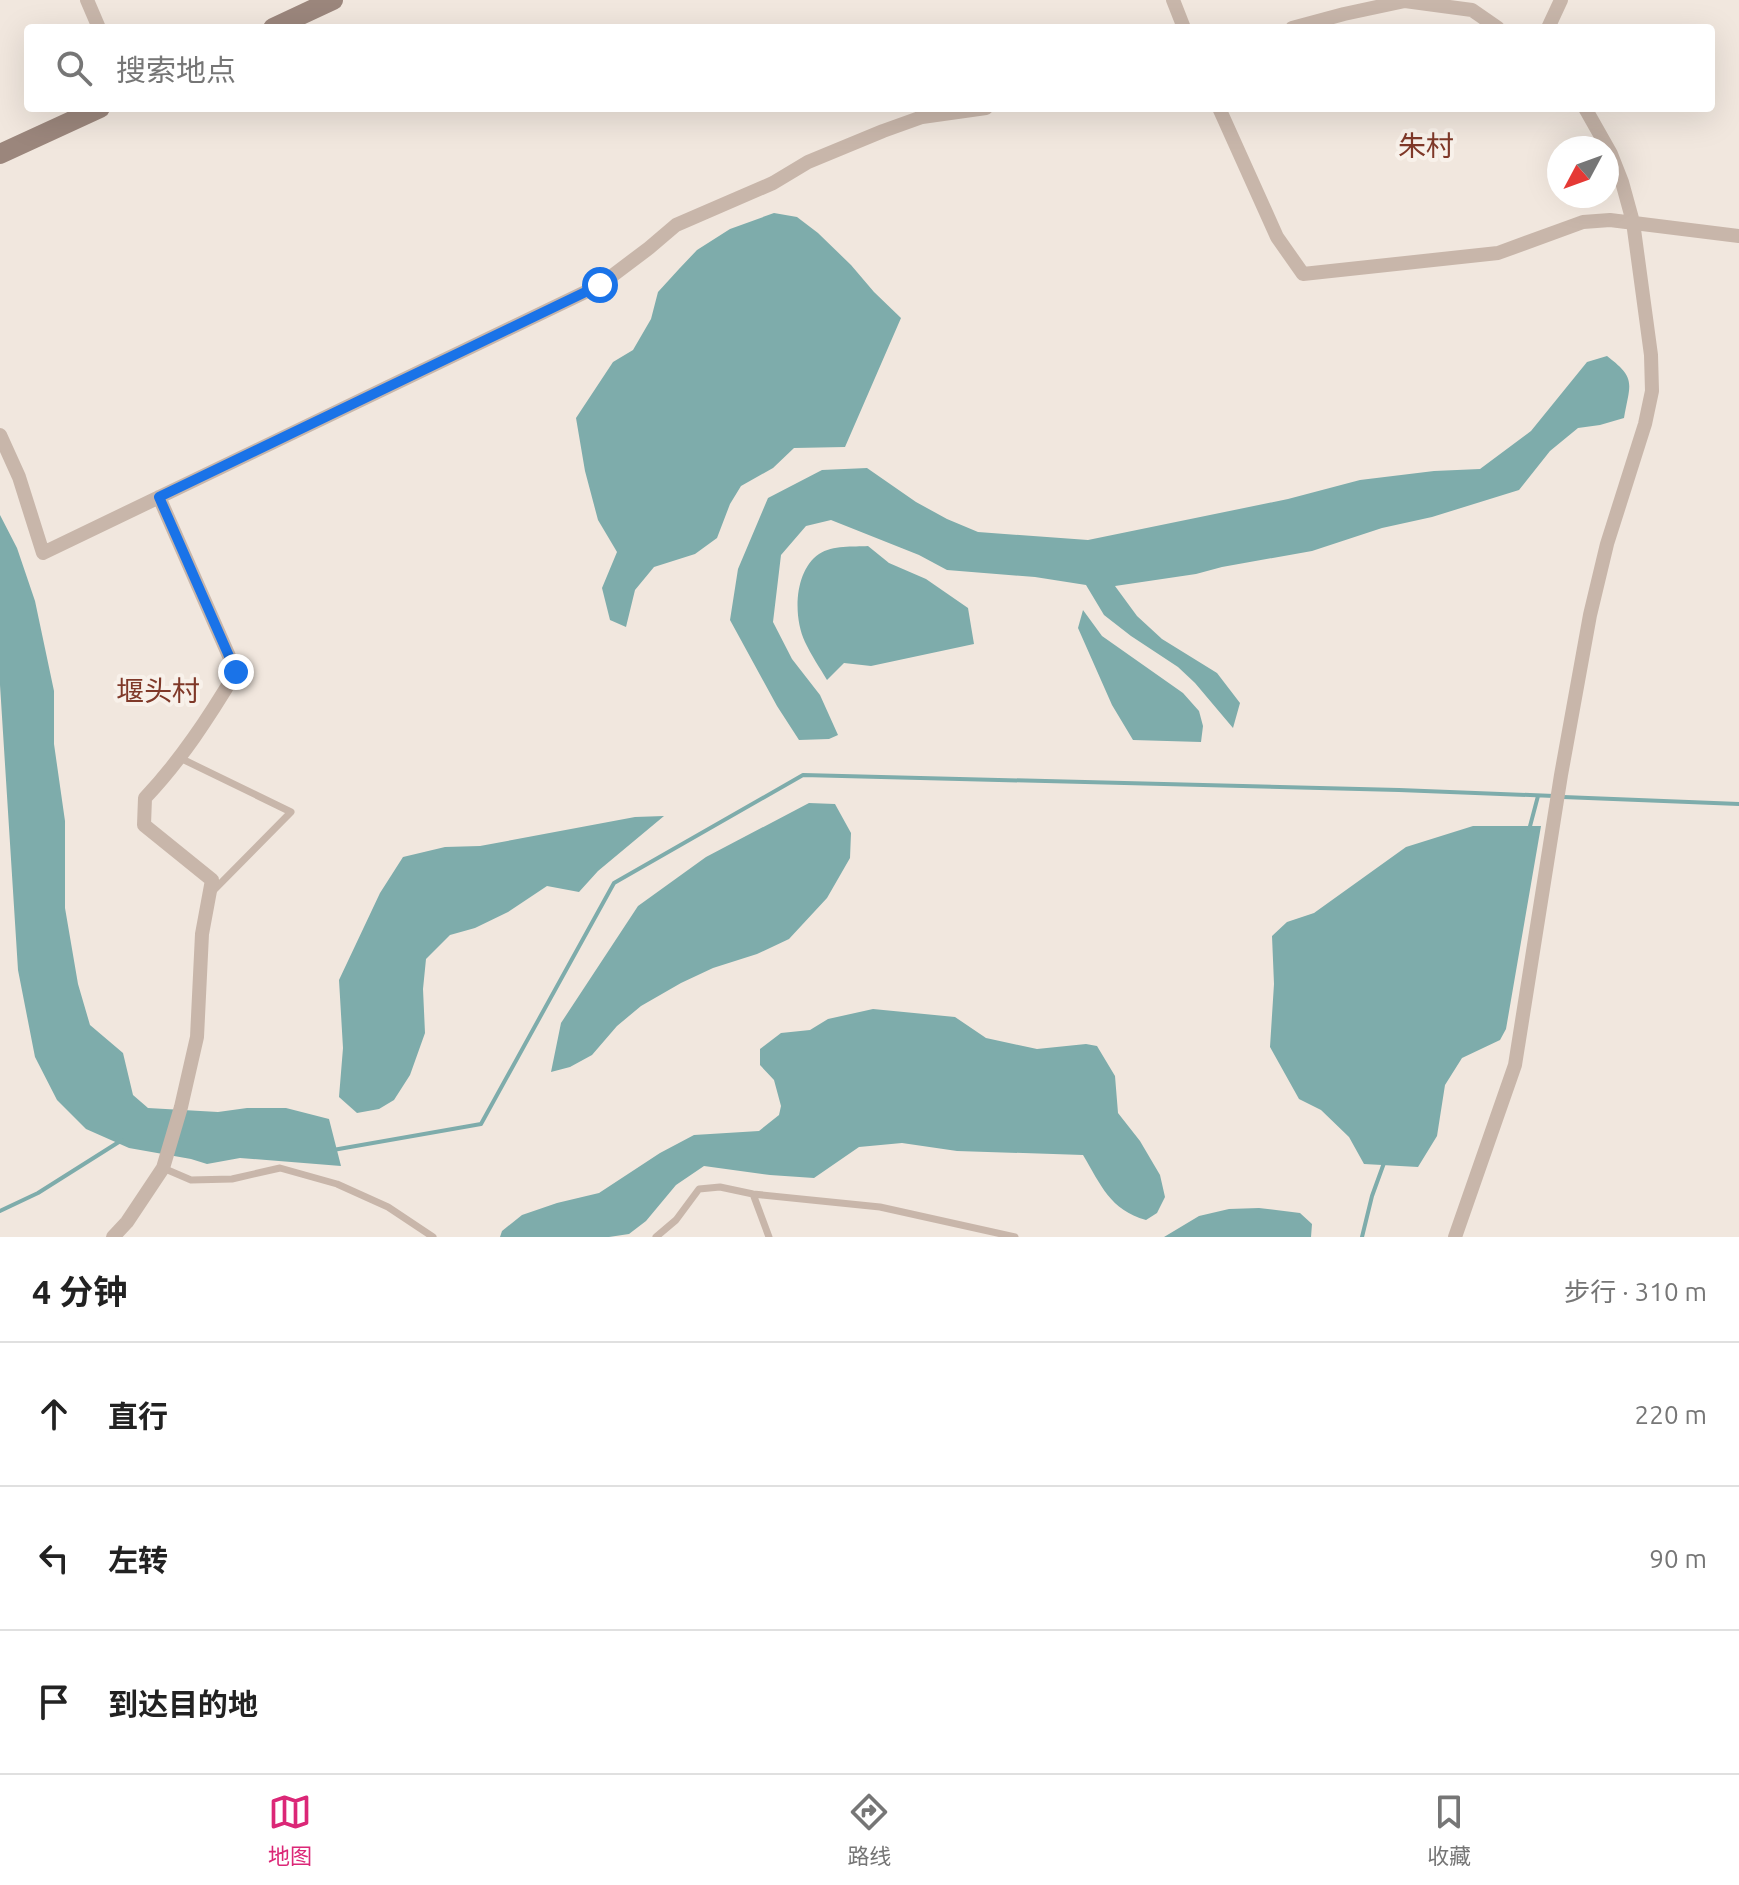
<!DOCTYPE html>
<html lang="zh">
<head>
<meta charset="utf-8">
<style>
	body { margin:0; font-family:Ubuntu,"Noto Sans SC",sans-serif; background:#f6f6f6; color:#222 }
	.compass { position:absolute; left:1547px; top:136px; width:72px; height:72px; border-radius:50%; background:#fff; box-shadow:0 8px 32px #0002; rotate:229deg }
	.stop { position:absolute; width:24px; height:24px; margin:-18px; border:6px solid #1a73e8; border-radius:50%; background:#fff }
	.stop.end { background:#1a73e8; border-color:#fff; box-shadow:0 2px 8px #0008 }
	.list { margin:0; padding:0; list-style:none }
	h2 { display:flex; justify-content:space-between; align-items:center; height:104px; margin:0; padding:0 32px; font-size:34px }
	h2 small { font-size:26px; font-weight:400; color:#767676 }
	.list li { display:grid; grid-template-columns:52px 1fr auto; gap:24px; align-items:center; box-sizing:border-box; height:144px; padding:0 32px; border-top:2px solid #e0e0e0 }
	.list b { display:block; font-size:30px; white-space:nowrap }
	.list em { font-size:26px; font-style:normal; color:#767676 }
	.icon { flex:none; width:44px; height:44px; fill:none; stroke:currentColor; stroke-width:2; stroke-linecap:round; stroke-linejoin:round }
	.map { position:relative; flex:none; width:1739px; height:1237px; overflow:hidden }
	.search { position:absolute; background:#fff; box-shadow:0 8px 32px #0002; left:24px; right:24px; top:24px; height:88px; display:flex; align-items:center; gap:20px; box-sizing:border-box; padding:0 28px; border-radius:8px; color:#767676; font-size:30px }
	.sheet { height:536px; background:#fff }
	nav { display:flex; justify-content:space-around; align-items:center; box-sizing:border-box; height:112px; border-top:2px solid #e0e0e0; background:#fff; font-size:22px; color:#767676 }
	nav a { display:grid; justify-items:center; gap:4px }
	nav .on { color:#db2777 }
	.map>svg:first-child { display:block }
	.water { fill:#7eacab }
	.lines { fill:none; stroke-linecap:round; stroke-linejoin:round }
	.stream { stroke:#7eacab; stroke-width:4 }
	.lane { stroke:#c8b6aa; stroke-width:7 }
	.street { stroke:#c8b6aa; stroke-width:14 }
	.secondary { stroke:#9b867c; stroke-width:20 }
	.route { stroke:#1a73e8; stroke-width:10 }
	.labels { text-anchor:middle; stroke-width:8; stroke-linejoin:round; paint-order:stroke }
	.quarter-label { font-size:28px; fill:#7f3828; stroke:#f8f1ea }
</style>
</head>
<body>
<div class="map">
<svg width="1739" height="1237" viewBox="0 0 1739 1237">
	<rect width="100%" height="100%" fill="#f1e7de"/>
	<path class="water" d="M774 213 797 217 818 233 851 265 874 292 901 318 845 447 794 448 773 468 741 486 730 504 717 538 695 554 654 567 635 590 626 627 610 620 602 588 617 552 598 520 585 471 576 418 613 362 633 350 651 319 658 292 679 269 697 250 730 229Z
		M1607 356C1637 379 1630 383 1624 418L1600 425 1578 428 1550 451 1519 490 1432 517 1382 528 1312 551 1222 567 1196 574 1115 586 1137 616 1162 639 1217 673 1240 703 1233 728 1195 683 1178 667 1131 636 1104 615 1086 585 1035 577 947 570 919 555 831 520 806 526 781 555 773 622 792 659 820 695 838 735 829 739 799 740 777 706 730 620 738 569 768 498 822 470 867 468 916 502 947 519 978 532 1088 540 1288 499 1360 480 1434 471 1480 469 1531 431 1587 362Z
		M0 515 17 548 35 601 54 691V744L65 821V908L78 984 90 1025 123 1053 133 1095 148 1108 218 1112 247 1108H286L329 1119 341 1166 240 1158 207 1164 191 1159 129 1148 86 1129 57 1100 35 1057 18 970 0 685Z
		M868 546 889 563 926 579 968 608 974 644 871 666 844 663 827 680C820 668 811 655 805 642 793 617 794 571 819 554 833 545 853 547 868 546Z
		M1083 610 1102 636 1183 693 1199 711 1203 726 1201 742 1133 740 1112 705 1078 628Z
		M809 803 835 804 851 833 850 858 827 898 789 939 757 954 713 968 681 983 641 1006 617 1026 592 1055 570 1067 551 1072 561 1023 638 906 706 857Z
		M664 816 598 871 579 892 547 886 508 912 475 928 450 935 426 959 423 989 425 1033 410 1075 394 1100 379 1109 357 1113 339 1097 343 1048 339 980 380 893 403 857 445 847 480 846 635 817Z
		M1473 826H1541L1506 1029 1500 1040 1462 1058 1445 1085 1437 1136 1418 1167 1364 1164 1349 1137 1321 1110 1299 1099 1270 1047 1274 984 1272 936 1287 922 1314 913 1406 847Z
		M873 1009 955 1017 986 1038 1037 1049 1086 1044 1097 1046 1115 1076 1118 1113 1140 1141 1160 1175 1165 1197 1157 1213 1146 1220C1110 1210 1101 1185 1083 1155L957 1151 902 1143 859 1147 814 1178 770 1175 704 1166 676 1185 646 1221 629 1234 609 1237H500L502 1231 522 1215 557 1203 599 1193 660 1153 694 1135 759 1131 779 1115 781 1106 774 1080 760 1065V1049L781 1033 810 1030 828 1019Z
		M1259 1208 1300 1213 1312 1224 1311 1237H1164L1199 1216 1229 1209Z"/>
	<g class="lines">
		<path class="stream" d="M1563 797 1739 804
			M1529 830 1538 796
			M333 1150 481 1124 614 883 803 775 1399 790 1554 796
			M0 1211 38 1193 122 1140
			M1362 1237 1372 1196 1384 1163"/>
		<path class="lane" d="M180 758 291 812 212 892
			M163 1168 191 1180 232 1179 280 1168 337 1184 388 1207 433 1237
			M753 1194 769 1237
			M656 1237 676 1220 699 1189 720 1187 753 1194 880 1207 1015 1237"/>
		<path class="street" d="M87 0 99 28
			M1173 0 1184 28
			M1292 28 1344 14 1405 1 1472 10 1498 28
			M1548 28 1561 0
			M1219 108 1277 237 1303 274 1498 253 1583 222 1610 220 1739 236
			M0 435 19 477 43 553 600 285 649 248 676 225 773 183 808 162 883 131 922 117 986 108
			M113 1237 127 1222 163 1168 181 1107 197 1037 202 934 212 880 144 825 145 798C181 760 209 717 236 672L159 497
			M1455 1237 1515 1065 1561 775 1590 615 1607 544 1645 424 1652 391 1651 355 1633 222 1622 182 1611 154 1585 108"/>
		<path class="secondary" d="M273 28 333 0
			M0 154 100 108"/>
	</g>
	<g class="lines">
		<path class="route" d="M236 672 159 497 600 285"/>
	</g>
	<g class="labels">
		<g class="quarter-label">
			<text x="1426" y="156">朱村</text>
			<text x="158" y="701">堰头村</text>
		</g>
	</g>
</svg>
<svg class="compass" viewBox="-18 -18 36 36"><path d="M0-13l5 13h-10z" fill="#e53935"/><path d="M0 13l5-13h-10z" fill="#767676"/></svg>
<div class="stop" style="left:600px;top:285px"></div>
<div class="stop end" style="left:236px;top:672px"></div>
<div class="search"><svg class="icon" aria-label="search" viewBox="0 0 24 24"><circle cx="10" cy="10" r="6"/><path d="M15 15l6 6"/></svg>搜索地点</div>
</div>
<section class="sheet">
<h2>4 分钟<small>步行 · 310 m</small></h2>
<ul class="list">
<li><svg class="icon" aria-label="ahead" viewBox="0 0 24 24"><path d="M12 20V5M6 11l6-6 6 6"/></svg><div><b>直行</b></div><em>220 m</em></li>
<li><svg class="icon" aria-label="left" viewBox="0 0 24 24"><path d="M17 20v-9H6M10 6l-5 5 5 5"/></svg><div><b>左转</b></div><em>90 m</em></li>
<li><svg class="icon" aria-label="arrive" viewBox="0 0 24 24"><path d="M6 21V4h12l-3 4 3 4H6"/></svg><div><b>到达目的地</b></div></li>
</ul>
</section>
<nav>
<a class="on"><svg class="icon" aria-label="map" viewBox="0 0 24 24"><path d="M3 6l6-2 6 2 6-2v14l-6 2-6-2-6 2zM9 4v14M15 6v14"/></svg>地图</a>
<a><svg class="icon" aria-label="directions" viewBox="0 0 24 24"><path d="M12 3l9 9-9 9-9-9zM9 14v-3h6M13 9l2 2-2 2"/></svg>路线</a>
<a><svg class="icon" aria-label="saved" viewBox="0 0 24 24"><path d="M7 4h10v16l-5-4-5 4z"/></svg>收藏</a>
</nav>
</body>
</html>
